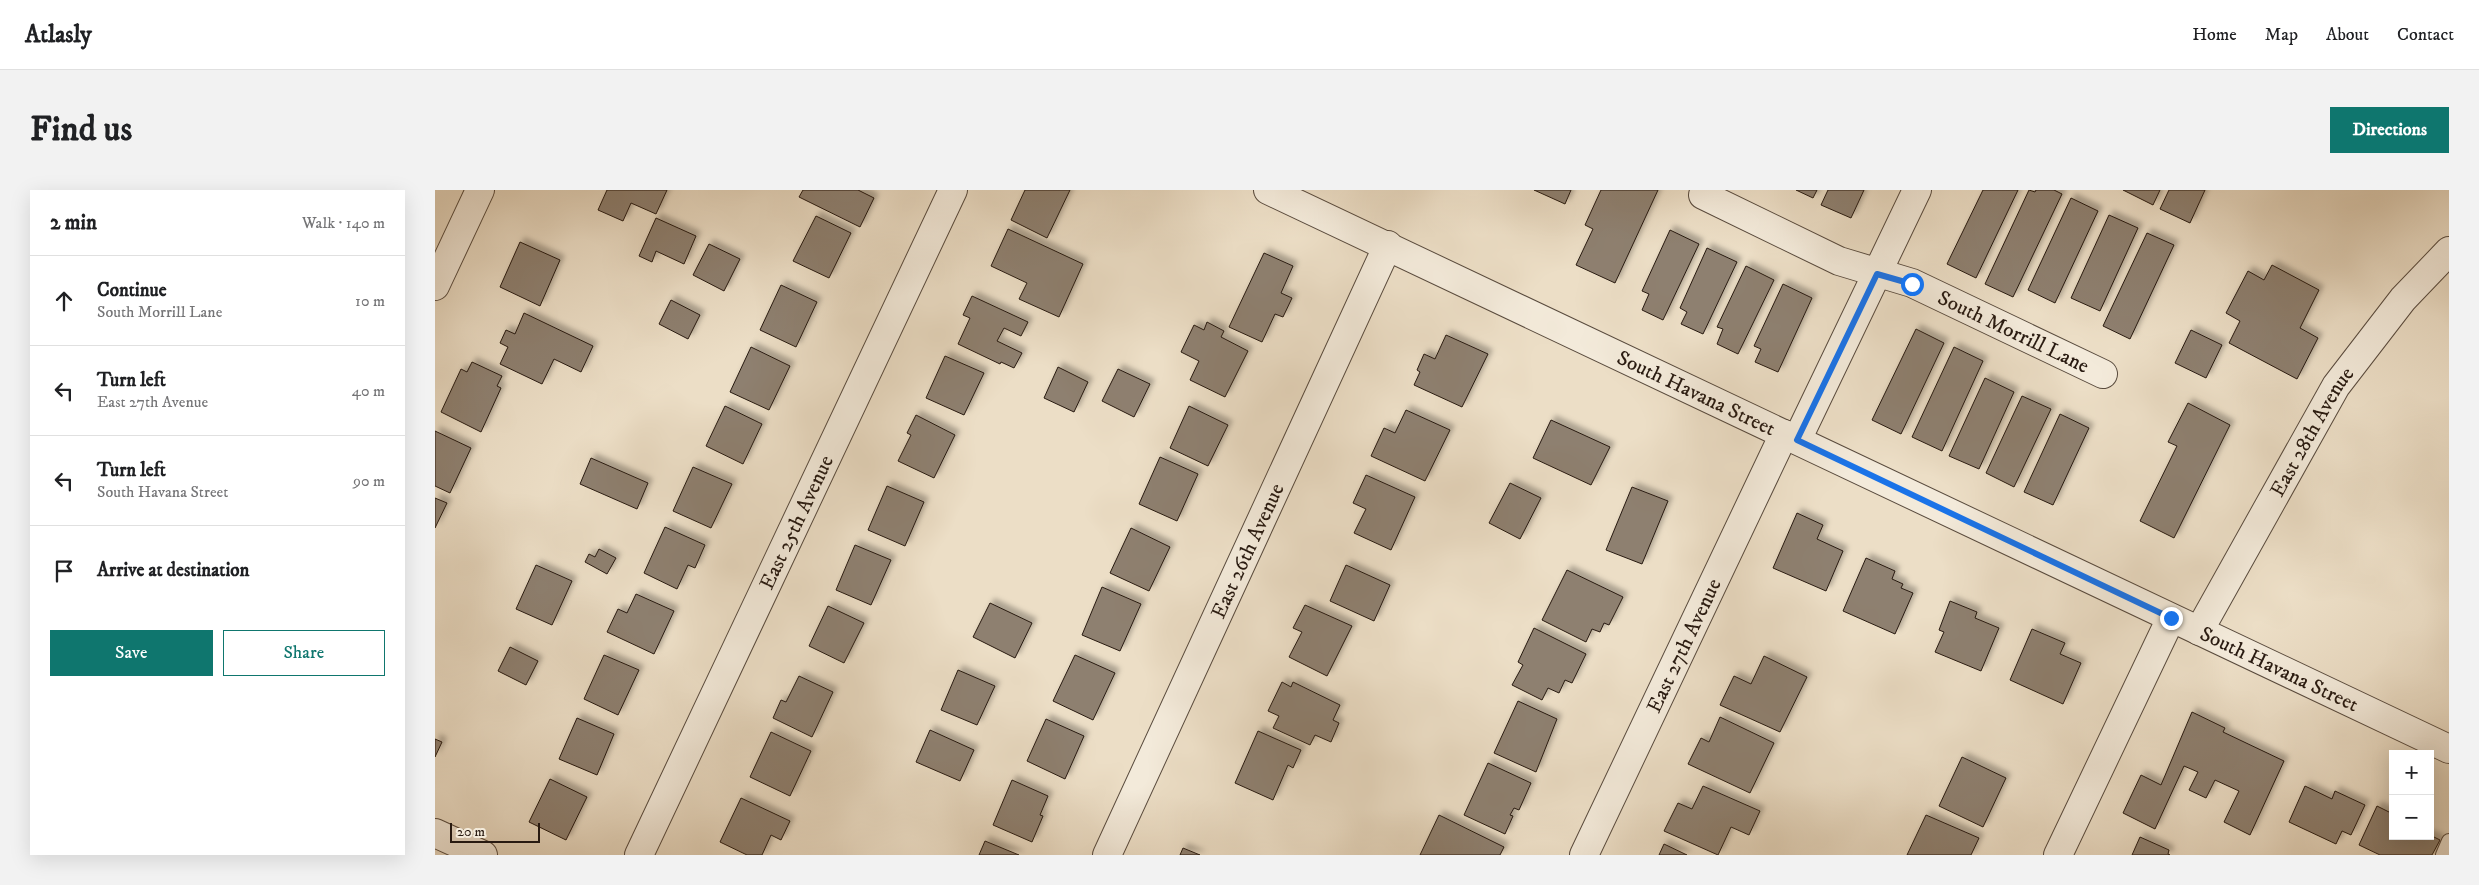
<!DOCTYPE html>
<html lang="en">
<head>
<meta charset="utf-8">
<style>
	body { margin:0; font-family:"IM FELL DW Pica",serif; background:#f2f2f2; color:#202124 }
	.controls { position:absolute; right:15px; bottom:15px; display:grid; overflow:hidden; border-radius:0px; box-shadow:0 5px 20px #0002 }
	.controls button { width:45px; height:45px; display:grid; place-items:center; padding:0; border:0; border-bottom:1px solid #e0e0e0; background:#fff; color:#202124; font:25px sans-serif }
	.scale { position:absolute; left:15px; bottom:12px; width:90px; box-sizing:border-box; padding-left:5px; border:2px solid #281a11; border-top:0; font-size:14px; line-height:18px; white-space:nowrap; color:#281a11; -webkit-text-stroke:4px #f3eada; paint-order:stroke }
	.stop { position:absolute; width:15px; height:15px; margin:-11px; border:4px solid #1a73e8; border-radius:50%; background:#fff }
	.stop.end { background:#1a73e8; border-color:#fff; box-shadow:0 1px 5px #0008 }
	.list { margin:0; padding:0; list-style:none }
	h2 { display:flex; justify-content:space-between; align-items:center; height:65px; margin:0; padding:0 20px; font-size:21px }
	h2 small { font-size:16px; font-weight:400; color:#757577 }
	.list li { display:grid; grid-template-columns:32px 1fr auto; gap:15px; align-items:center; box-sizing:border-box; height:90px; padding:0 20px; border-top:1px solid #e0e0e0 }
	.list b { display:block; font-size:19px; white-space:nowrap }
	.list p { margin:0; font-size:16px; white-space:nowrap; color:#757577 }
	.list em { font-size:16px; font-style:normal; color:#757577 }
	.actions { display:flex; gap:10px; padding:15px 20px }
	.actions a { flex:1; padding:11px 0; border:1px solid #0f766e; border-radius:0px; text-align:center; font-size:18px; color:#0f766e }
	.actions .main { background:#0f766e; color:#fff }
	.icon { flex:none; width:28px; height:28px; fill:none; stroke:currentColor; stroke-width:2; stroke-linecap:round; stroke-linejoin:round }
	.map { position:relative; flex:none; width:2014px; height:665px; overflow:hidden; border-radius:0px }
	header { display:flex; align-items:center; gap:30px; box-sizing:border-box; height:70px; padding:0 25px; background:#fff; border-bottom:1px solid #e0e0e0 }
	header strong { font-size:24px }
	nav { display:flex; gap:28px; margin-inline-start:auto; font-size:18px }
	.intro { display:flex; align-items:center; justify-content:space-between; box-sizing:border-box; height:120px; padding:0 30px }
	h1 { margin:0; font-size:35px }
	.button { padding:12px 22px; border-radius:0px; background:#0f766e; color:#fff; font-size:18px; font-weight:700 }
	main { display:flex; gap:30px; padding:0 30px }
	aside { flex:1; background:#fff; border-radius:0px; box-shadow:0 5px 20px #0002 }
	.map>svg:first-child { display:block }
	.building { fill:#8e806f; stroke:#281a11; filter:url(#shadow) }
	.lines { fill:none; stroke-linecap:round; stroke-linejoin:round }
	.lane-casing { stroke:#594b3e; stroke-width:16 }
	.street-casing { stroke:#594b3e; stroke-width:30 }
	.lane { stroke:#f3eada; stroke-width:14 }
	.street { stroke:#f3eada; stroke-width:28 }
	.route { stroke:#1a73e8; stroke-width:6 }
	.labels { text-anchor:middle; stroke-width:4; stroke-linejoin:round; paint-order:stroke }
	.street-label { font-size:21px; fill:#281a11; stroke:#f3eada }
</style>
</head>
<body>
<header>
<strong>Atlasly</strong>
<nav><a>Home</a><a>Map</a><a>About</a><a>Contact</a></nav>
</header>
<div class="intro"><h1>Find us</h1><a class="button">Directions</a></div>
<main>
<aside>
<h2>2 min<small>Walk · 140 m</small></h2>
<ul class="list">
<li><svg class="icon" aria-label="ahead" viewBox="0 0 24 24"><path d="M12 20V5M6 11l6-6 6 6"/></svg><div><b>Continue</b><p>South Morrill Lane</p></div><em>10 m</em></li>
<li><svg class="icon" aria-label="left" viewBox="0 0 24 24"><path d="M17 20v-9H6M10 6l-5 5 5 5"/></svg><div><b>Turn left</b><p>East 27th Avenue</p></div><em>40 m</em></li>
<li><svg class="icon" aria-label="left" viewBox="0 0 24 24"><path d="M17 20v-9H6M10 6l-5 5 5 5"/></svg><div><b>Turn left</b><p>South Havana Street</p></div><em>90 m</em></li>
<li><svg class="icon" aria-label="arrive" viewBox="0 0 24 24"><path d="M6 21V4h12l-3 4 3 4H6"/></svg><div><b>Arrive at destination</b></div></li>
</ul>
<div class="actions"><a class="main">Save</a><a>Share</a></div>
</aside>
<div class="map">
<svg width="2014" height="665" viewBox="0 0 2014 665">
	<defs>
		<filter id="shadow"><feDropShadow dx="4.5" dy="-4.5" stdDeviation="2.5" flood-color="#0004"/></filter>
	</defs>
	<rect width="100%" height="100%" fill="#ecdec6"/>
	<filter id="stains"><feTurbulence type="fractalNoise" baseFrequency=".004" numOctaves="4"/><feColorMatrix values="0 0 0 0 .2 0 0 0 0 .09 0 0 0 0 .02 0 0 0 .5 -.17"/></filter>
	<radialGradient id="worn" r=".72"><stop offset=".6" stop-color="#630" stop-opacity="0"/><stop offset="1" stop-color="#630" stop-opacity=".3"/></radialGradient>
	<path class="building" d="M172 0H232L221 24 196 13 188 31 163 20Z
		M368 0H423L439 8 425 37 364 7Z
		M590 0H635L612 48 576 30Z
		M1099 0H1136L1130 14Z
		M1166 0H1223L1180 93 1141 75 1158 39 1150 35Z
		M1361 0H1382L1378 8Z
		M1393 0H1429L1416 28 1386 15Z
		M1548 0H1583L1541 88 1512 74Z
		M1594 0 1600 2 1601 0H1619L1627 4 1578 107 1550 94Z
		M1688 0H1725L1718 15Z
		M1734 0H1770L1755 33 1725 19Z
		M1636 8 1663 21 1620 113 1593 100Z
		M1674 25 1703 38 1665 121 1636 108Z
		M381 26 416 43 394 88 358 71Z
		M221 28 261 46 249 74 221 61 217 72 204 66Z
		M573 39 648 74 624 127 584 109 592 93 556 76Z
		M1235 40 1264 54 1228 130 1207 120 1214 104 1207 101Z
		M1712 43 1739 55 1695 149 1668 136Z
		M85 52 125 70 105 116 65 97Z
		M274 54 305 69 289 101 258 85Z
		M1272 58 1302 72 1268 144 1246 134 1252 122 1245 118Z
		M829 63 858 76 846 103 857 108 848 127 840 124 827 152 794 137Z
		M1837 75 1884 100 1865 138 1883 148 1862 189 1794 153 1805 131 1791 123 1813 81 1829 90Z
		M1311 76 1339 90 1303 164 1282 154 1288 139 1282 137Z
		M1348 94 1377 108 1343 182 1320 172 1326 159 1319 156Z
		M346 95 382 112 361 157 325 140Z
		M537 106 593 132 586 146 569 138 562 151 587 163 579 178 566 172 565 174 523 154 535 128 528 125Z
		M236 110 265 125 253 149 224 134Z
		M89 123 158 156 146 182 119 169 107 194 65 174 73 157 65 153 71 140 80 144Z
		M772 132 789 141 786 147 813 161 790 207 755 190 764 171 746 162 759 135 769 140Z
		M1481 139 1509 153 1466 244 1437 230Z
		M1756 140 1787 155 1771 188 1740 173Z
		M1011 145 1053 164 1027 217 979 195 985 182 982 180 989 164 1000 169Z
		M316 157 355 176 334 220 295 202Z
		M1519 157 1548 171 1507 261 1477 247Z
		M510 166 549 183 529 225 491 208Z
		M37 172 67 186 62 196 66 198 46 242 6 222 26 179 32 182Z
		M623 177 653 192 639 222 609 208Z
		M683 179 715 194 699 227 667 211Z
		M1550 188 1579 202 1544 279 1514 266Z
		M1587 206 1616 219 1579 297 1551 283Z
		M1753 213 1795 235 1739 348 1705 331 1742 256 1733 252Z
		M290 216 327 234 308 274 271 256Z
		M754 216 793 235 773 276 735 258Z
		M971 220 1015 240 990 291 936 266 949 238 960 243Z
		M1625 224 1654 238 1618 315 1589 302Z
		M481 225 520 245 499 288 463 271 476 245 472 243Z
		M1116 230 1175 257 1156 295 1098 268Z
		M0 241 36 258 15 303 0 296Z
		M725 267 763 284 742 331 704 314Z
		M156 268 213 293 202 319 145 294Z
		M258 277 297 294 276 338 238 321Z
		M931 285 980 307 956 360 919 343 931 319 918 313Z
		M1075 293 1106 308 1085 349 1054 333Z
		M452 296 489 312 470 356 433 340Z
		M1197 297 1233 311 1207 374 1171 360Z
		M0 308 12 313 0 338Z
		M1362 323 1388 335 1382 349 1408 361 1391 401 1338 378Z
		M230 337 270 355 260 378 253 375 242 399 209 383Z
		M696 338 735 357 714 401 675 383Z
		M420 355 456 370 436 415 401 400Z
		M164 359 181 368 172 384 150 372 154 364 160 367Z
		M1431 368 1460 381 1457 389 1468 394 1466 398 1478 403 1460 444 1408 421Z
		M101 375 137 391 117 435 81 419Z
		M911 375 955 395 939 431 895 411Z
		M1132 380 1188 407 1174 435 1169 433 1165 442 1157 439 1151 452 1107 430Z
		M667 397 706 414 685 461 647 445Z
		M201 404 239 421 219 464 172 442 183 419 192 423Z
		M1515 411 1542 422 1540 428 1564 438 1546 481 1500 462 1509 442 1504 440Z
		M555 413 597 433 580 468 538 447Z
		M870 415 917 436 892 486 854 467 867 442 858 438Z
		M393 416 429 433 409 473 374 456Z
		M1099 438 1151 464 1137 493 1130 490 1124 503 1113 498 1107 510 1077 495 1088 475 1083 472Z
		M1597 439 1630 453 1625 464 1646 473 1628 514 1575 490Z
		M75 457 103 471 91 495 63 481Z
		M169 465 204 480 183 525 149 509Z
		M640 465 680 483 658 530 618 511Z
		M1329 466 1372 487 1345 542 1285 515 1299 486 1316 494Z
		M523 480 560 496 542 535 506 520Z
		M364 486 398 502 377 547 338 528 346 510 351 512Z
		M847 492 856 497 858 492 905 515 898 530 904 533 896 552 880 545 875 555 838 538 844 526 833 521Z
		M1083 511 1122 529 1101 582 1059 563Z
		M1757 522 1790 538 1788 542 1849 571 1815 645 1789 632 1804 601 1780 590 1771 608 1754 600 1763 582 1749 576 1720 639 1688 623 1706 585 1726 595Z
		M1285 527 1339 553 1315 603 1253 574 1266 548 1274 552Z
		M142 528 179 544 162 585 124 569Z
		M611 529 649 546 630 589 592 571Z
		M495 540 539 560 525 591 481 572Z
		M823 541 866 560 858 578 853 575 838 610 800 593Z
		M336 542 376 561 355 606 315 587Z
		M0 549 7 552 0 567Z
		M1527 567 1571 588 1548 637 1504 616Z
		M1053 573 1096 593 1084 620 1079 618 1075 625 1078 626 1070 644 1029 625Z
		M115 589 152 607 131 650 94 632Z
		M577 590 613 606 605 625 608 626 597 652 558 635Z
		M1268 596 1325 621 1314 645 1296 637 1283 665 1229 641 1243 613 1257 619Z
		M1870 596 1897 609 1900 601 1930 615 1916 645 1907 641 1901 654 1854 632Z
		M306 608 355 631 346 650 336 645 327 665H312L285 652Z
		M1942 616 1958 624V646L1995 645 2005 650 1997 665H1945L1924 655Z
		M1004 625 1069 657 1065 665H985Z
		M1491 625 1544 648 1536 665H1472Z
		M1705 647 1734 660 1733 664 1735 665H1697Z
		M550 651 584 665H544Z
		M1229 654 1252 665H1224Z
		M748 658 765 665H745Z"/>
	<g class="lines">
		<defs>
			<path id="lane" d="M2008 665 2014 651"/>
			<g id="street">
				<path id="s1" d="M833 0 2014 559"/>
				<path id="s2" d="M1268 5 1404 71 1477 93 1668 184"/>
				<path d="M0 96 45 0"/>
				<path d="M1362 250 1482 0"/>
				<path id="s3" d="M1764 441 1901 196 1968 109 2014 61"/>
				<path d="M0 643 48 665"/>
				<path id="s4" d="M204 665 518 0"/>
				<path id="s5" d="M672 665 953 55"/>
				<path id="s6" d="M1149 665 1349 244"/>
				<path d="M1623 665 1736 428"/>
			</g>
		</defs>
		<use href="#lane" class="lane-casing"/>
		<use href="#street" class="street-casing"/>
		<use href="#lane" class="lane"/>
		<use href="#street" class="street"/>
	</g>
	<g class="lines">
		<path class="route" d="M1477 94 1442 84 1362 250 1736 428"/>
	</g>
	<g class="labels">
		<g class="street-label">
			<text dy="7" stroke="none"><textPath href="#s2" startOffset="340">South Morrill Lane</textPath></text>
			<text dy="7" stroke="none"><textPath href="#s1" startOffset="474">South Havana Street</textPath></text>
			<text dy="7" stroke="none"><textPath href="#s3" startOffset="229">East 28th Avenue</textPath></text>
			<text dy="7" stroke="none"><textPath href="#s4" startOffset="368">East 25th Avenue</textPath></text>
			<text dy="7" stroke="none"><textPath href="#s5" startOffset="335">East 26th Avenue</textPath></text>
			<text dy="7" stroke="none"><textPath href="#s6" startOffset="232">East 27th Avenue</textPath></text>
			<text dy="7" stroke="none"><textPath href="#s1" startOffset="1119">South Havana Street</textPath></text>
		</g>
	</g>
	<rect width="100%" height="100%" filter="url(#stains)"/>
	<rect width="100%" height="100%" fill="url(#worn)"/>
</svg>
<div class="controls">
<button>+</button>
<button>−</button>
</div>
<div class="scale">20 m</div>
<div class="stop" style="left:1477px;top:94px"></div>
<div class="stop end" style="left:1736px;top:428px"></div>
</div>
</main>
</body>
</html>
